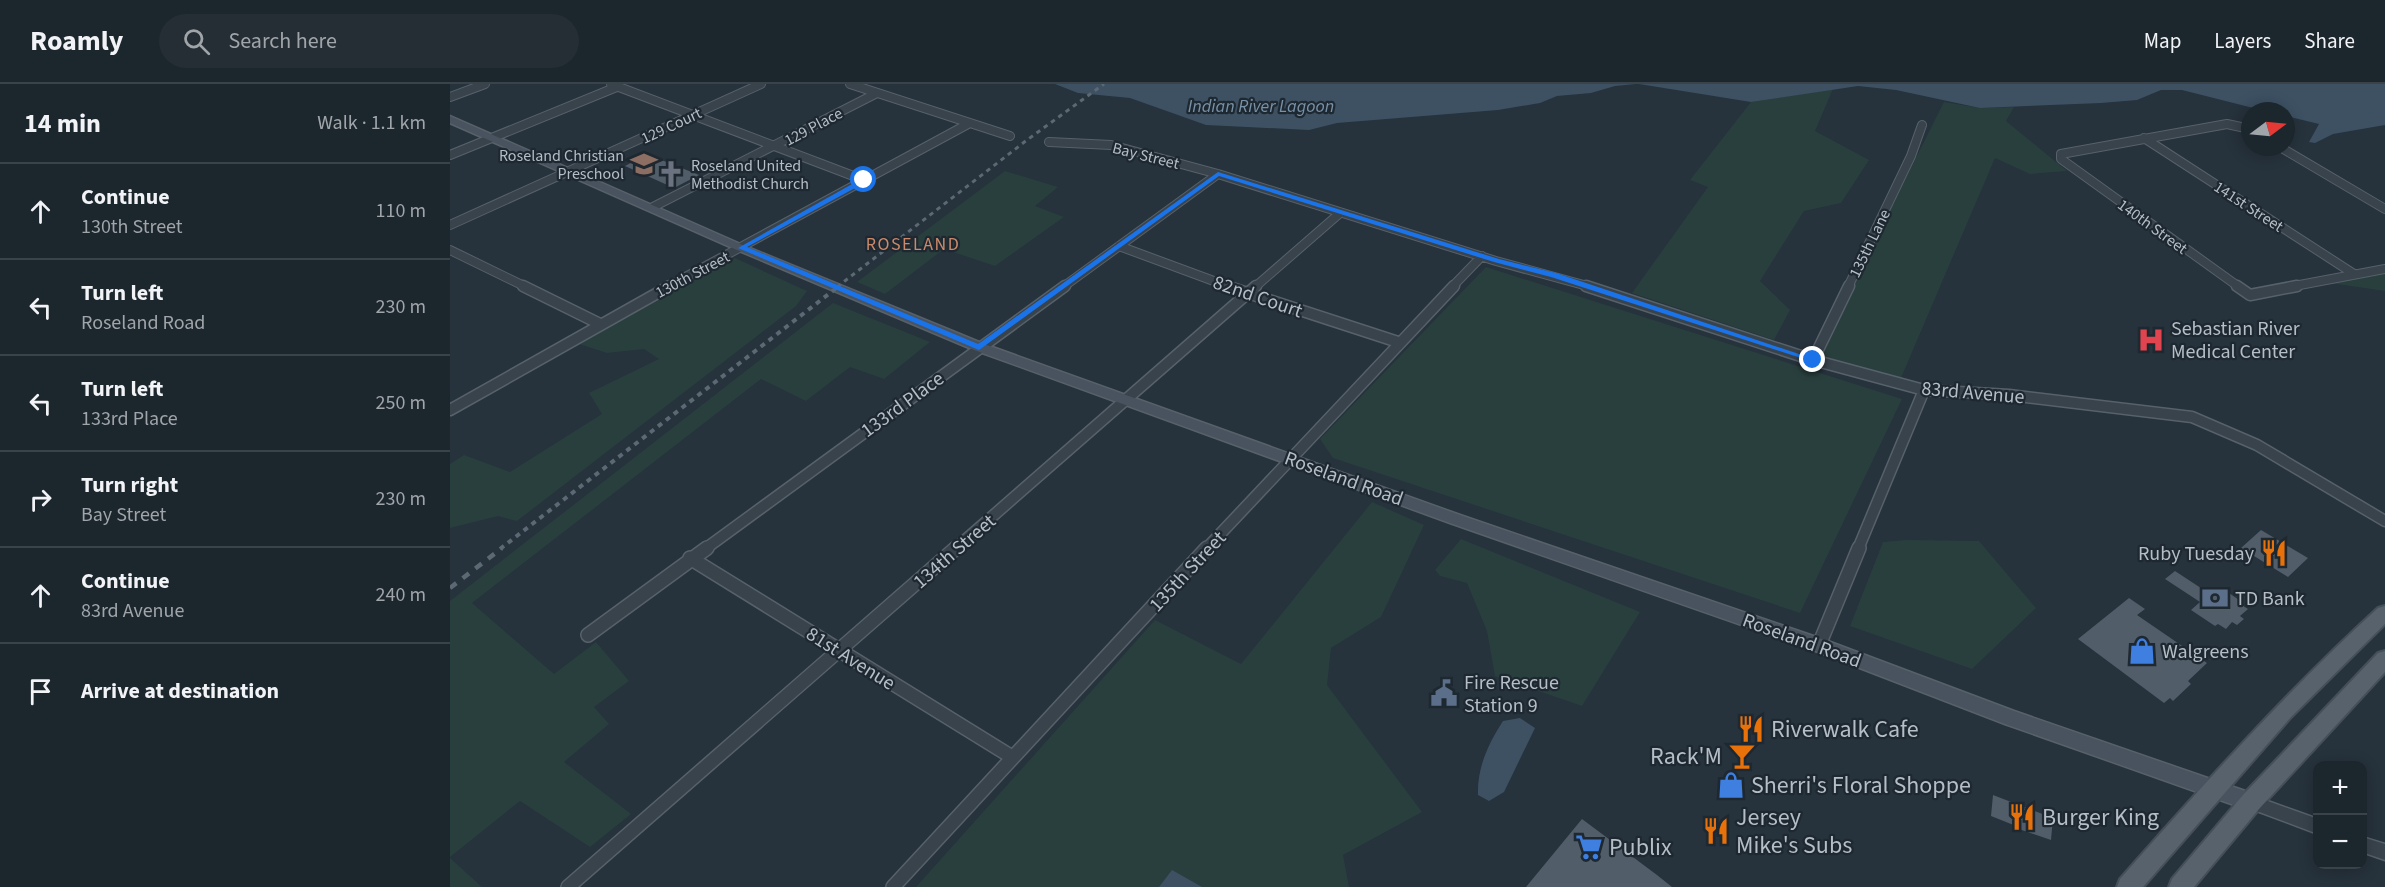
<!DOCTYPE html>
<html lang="en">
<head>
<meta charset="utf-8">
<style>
	body { margin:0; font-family:"Source Sans 3",sans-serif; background:#252e35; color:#f1f3f6 }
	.controls { position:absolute; right:18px; bottom:18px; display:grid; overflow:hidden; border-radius:12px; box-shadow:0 3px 15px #0003 }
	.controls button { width:54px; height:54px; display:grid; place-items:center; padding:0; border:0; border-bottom:2px solid #3a4349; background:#1c262d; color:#f1f3f6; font:30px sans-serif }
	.compass { position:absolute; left:1791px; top:18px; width:54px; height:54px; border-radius:50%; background:#1c262d; box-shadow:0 3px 15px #0003; rotate:74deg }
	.stop { position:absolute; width:18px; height:18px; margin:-14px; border:4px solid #1a73e8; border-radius:50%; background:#fff }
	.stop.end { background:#1a73e8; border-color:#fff; box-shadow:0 2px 6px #0008 }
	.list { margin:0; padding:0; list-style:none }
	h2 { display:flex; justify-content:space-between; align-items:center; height:78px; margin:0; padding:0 24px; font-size:26px }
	h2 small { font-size:20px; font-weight:400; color:#a0a5aa }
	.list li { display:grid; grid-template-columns:39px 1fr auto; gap:18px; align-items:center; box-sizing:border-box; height:96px; padding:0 24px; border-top:2px solid #3a4349 }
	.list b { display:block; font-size:22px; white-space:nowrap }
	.list p { margin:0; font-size:20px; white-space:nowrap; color:#a0a5aa }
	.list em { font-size:20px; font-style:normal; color:#a0a5aa }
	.icon { flex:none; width:33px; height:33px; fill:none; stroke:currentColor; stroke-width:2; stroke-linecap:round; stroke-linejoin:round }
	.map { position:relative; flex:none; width:1935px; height:803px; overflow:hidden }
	header { display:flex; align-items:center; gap:36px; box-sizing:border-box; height:84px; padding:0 30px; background:#1c262d; border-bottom:2px solid #3a4349 }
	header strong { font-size:28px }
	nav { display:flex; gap:33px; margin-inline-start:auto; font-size:21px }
	.search { width:420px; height:54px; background:#252e35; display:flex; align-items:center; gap:15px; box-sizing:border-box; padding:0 21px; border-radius:33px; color:#a0a5aa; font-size:22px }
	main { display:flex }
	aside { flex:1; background:#1c262d }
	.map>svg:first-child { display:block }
	.green { fill:#293f3e }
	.water { fill:#3d5163 }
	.building { fill:#515d69 }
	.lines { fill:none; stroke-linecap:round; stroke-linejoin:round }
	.minor-far2-casing { stroke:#57616a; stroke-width:10 }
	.minor-far1-casing { stroke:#57616a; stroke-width:13 }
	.minor-casing { stroke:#57616a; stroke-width:16 }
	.tertiary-casing { stroke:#57616a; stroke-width:3 }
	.secondary-casing { stroke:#57616a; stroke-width:3 }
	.primary-casing { stroke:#454f58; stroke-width:4 }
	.minor-far2 { stroke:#39434c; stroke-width:8 }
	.minor-far1 { stroke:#39434c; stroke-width:10 }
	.minor { stroke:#39434c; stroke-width:13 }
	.tertiary { fill:#39434c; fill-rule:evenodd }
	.secondary { fill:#48535f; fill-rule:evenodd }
	.primary { fill:#58626c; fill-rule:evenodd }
	.rail-far2 { stroke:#5c6873; stroke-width:3; stroke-dasharray:4.5 4.5; stroke-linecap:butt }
	.rail-far1 { stroke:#5c6873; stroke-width:4; stroke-dasharray:5 5; stroke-linecap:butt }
	.rail { stroke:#5c6873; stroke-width:4.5; stroke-dasharray:8 8; stroke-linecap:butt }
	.route { fill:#1a73e8 }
	.labels { text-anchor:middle; stroke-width:4.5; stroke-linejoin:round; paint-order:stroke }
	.far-street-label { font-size:16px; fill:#b5bec7; stroke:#1e2831 }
	.far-poi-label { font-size:16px; fill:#b5bec7; stroke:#1e2831; text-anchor:end }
	.far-water-label { font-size:18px; font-style:italic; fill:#7892a8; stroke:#1e2831 }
	.far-quarter-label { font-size:18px; letter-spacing:1.5px; fill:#cc8a6b; stroke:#1e2831 }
	.street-label { font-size:20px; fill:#b5bec7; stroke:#1e2831 }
	.poi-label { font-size:20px; fill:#b5bec7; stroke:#1e2831; text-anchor:start }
	.near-poi-label { font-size:24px; fill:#b5bec7; stroke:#1e2831; text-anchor:start }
</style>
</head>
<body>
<header>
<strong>Roamly</strong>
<div class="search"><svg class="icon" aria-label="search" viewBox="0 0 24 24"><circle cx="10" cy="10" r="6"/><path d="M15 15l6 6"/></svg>Search here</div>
<nav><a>Map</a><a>Layers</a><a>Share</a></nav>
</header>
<main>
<aside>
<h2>14 min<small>Walk · 1.1 km</small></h2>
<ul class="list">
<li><svg class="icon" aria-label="ahead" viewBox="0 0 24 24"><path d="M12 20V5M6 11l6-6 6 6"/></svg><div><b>Continue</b><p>130th Street</p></div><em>110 m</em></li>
<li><svg class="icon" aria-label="left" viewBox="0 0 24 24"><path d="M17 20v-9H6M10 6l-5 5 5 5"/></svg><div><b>Turn left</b><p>Roseland Road</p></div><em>230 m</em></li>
<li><svg class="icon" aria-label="left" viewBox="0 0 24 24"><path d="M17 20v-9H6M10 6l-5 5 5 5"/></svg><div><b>Turn left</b><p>133rd Place</p></div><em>250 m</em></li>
<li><svg class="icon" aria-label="right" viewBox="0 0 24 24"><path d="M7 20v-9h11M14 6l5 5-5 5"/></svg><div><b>Turn right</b><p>Bay Street</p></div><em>230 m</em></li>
<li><svg class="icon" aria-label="ahead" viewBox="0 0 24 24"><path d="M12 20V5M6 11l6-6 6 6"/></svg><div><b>Continue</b><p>83rd Avenue</p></div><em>240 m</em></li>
<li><svg class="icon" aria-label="arrive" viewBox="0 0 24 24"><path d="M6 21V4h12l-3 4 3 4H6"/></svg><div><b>Arrive at destination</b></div></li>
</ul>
</aside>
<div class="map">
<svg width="1935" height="803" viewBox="0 0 1935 803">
	<rect width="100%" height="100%" fill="#26323c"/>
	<path class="green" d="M1383 5 1365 47 1419 76 1391 119 1354 127 1310 197 1340 226 1324 256 1182 209 1258 103 1240 96 1301 18Z
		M1494 18 1530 24 1564 23 1556 37 1617 87 1580 90 1545 74 1451 294 1366 273Z
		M555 87 608 103 585 122 614 133 545 182 494 165 435 210 407 198Z
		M285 174 357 207 346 222 67 437 48 432 0 444V380L14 371 60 388 152 330 139 309 209 275 194 265 157 269 129 260Z
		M1036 183 1452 315 1350 529 883 374 870 355Z
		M1935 185V207L1880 199Z
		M383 219 480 258 434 295 400 283 356 317 311 295 22 519 104 590 146 558 179 597 144 623 159 640 114 678 181 730 140 763 70 717 0 773V517Z
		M922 418 974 441 931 533 881 564 877 601 972 728 893 771 899 803H466L705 536 791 580Z
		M1011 455 1190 528 1132 622 1045 592 1037 547 1017 499 990 492 985 486Z
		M1456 456 1529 457 1586 524 1522 585 1400 542 1433 458Z
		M0 774 32 803H0Z"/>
	<path class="water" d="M605 0H1186L1165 2 1141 9 1107 12 1090 19 1048 26 887 39 859 46 756 41 680 14 628 9Z
		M1189 0H1935V41L1883 50 1865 59 1859 58 1869 40 1836 32V27H1815L1732 6H1711L1687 16 1651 19 1530 24 1446 6 1408 2 1301 18Z
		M1070 634 1085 644 1054 708 1039 717 1028 711C1027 684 1038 660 1053 637Z
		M722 786 752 803H709Z"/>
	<path class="building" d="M195 71 214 77 249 91 224 104 175 82Z
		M1811 446 1858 474 1838 493 1791 464Z
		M1725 487 1760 510 1766 504 1773 509 1776 507 1792 518 1790 520 1798 525 1790 532 1794 535 1787 541 1782 538 1776 545 1768 540 1765 542 1741 526 1750 518 1715 495Z
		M1679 514 1695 525 1687 531 1757 579 1738 597 1741 600 1723 617 1720 614 1714 619 1628 555Z
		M1543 711 1603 734 1601 756 1566 744V742L1541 732Z
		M1132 735 1207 791 1222 803H1076Z"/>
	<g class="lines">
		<defs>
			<path id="minor-far2" d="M161 0 414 96
				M400 0 560 52
				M0 13 35 0
				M1694 54 1904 190
				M599 58 661 61 768 90 1046 177 1141 203
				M1830 63 1935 125
				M0 71 169 2
				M203 123 427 9
				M0 141 311 0
				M669 162 780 203
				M0 166 76 203
				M217 203 518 40
				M613 203 768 90
				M805 203 890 129
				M1002 203 1032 172
				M1398 203 1461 72 1472 41
				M1789 203 1611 75V70L1777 40 1800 45
				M1839 203 1935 185"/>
			<path id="minor-far1" d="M73 202 150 240
				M776 202 948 258
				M1136 202 1363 276 1474 306 1559 311 1742 333 1807 361 1935 437
				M1787 202 1800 211 1847 202
				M1363 276 1399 202
				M0 326 220 202
				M255 465 615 202
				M505 465 806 202
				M756 465 1004 202
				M1408 465 1474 306"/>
			<path id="minor" d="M240 474 562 673
				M138 551 257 464
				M1369 561 1409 464
				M118 803 506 464
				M443 803 757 464"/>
			<path id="tertiary" d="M1801 711 1868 735V750L1796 723 1793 718 1796 713Z
				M1912 753 1935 760V776L1912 768Z"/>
			<path id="secondary" d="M0 32 295 162 534 260 1010 431 1375 556 1564 627 1801 709 1808 712 1811 718 1808 724 1801 727 1555 640 1363 566 1000 439 524 266 287 166 0 39Z"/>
			<path id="primary" d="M1935 522V540L1841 633 1693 803H1667L1670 795C1753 701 1836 608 1928 524Z
				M1935 567V588L1809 725 1744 803H1719L1722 795 1793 711 1928 569Z"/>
		</defs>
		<use href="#minor-far2" class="minor-far2-casing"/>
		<use href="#minor-far1" class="minor-far1-casing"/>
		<use href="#minor" class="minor-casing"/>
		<use href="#tertiary" class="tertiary-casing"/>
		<use href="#secondary" class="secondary-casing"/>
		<use href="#primary" class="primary-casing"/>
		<use href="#minor-far2" class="minor-far2"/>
		<use href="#minor-far1" class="minor-far1"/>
		<use href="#minor" class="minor"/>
		<use href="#tertiary" class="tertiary"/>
		<use href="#secondary" class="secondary"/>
		<use href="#primary" class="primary"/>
		<path class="rail-far2" d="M387 203 577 56 654 0"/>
		<path class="rail-far1" d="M50 465 389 202"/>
		<path class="rail" d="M0 504 52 464"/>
	</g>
	<path class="route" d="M768 88 1049 175 1106 189 1367 276 1360 277 1101 193 1044 178 769 92 529 266 288 164 411 95H416V98L297 163 528 260Z"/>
	<defs>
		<symbol id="school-bare" viewBox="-9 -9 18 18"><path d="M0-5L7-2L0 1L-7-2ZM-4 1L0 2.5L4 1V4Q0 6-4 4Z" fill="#8d6e63" stroke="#1e2831" stroke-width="2.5" paint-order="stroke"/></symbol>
		<symbol id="church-bare" viewBox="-9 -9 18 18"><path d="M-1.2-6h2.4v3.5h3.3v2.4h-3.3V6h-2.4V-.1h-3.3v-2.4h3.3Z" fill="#6b7280" stroke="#1e2831" stroke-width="2.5" paint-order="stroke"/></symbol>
		<symbol id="hospital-bare" viewBox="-9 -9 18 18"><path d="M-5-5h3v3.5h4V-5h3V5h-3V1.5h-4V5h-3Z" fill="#e0444e" stroke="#1e2831" stroke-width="2.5" paint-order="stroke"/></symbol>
		<symbol id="restaurant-bare" viewBox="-9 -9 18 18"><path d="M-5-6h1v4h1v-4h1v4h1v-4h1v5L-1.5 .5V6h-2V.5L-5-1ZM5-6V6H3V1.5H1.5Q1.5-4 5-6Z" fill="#e8710a" stroke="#1e2831" stroke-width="2.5" paint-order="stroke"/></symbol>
		<symbol id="bank-bare" viewBox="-9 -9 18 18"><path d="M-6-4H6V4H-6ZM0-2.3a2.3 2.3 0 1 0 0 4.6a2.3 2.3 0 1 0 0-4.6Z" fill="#5c6f8a" stroke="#1e2831" stroke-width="2.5" paint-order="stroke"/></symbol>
		<symbol id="shop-bare" viewBox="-9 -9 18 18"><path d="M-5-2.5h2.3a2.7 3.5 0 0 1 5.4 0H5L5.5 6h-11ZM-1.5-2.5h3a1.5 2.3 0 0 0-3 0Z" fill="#3f7fe0" stroke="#1e2831" stroke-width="2.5" paint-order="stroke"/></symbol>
		<symbol id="civic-bare" viewBox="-9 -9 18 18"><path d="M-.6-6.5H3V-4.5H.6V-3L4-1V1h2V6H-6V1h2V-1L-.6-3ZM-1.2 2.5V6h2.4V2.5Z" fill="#5c6f8a" stroke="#1e2831" stroke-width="2.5" paint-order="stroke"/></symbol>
		<symbol id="bar-bare" viewBox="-9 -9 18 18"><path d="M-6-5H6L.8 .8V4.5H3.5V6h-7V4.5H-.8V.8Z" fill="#e8710a" stroke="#1e2831" stroke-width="2.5" paint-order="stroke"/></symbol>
		<symbol id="supermarket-bare" viewBox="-9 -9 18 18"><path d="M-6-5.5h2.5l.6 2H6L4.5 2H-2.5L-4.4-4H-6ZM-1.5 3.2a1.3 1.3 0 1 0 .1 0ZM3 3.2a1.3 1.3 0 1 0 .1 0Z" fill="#3f7fe0" stroke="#1e2831" stroke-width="2.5" paint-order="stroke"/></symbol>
	</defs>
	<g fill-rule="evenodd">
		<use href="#school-bare" x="175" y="61" width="38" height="38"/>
		<use href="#church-bare" x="202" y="71" width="38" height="38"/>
		<use href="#hospital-bare" x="1682" y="237" width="38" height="38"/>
		<use href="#restaurant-bare" x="1805" y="450" width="38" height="38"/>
		<use href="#bank-bare" x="1746" y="495" width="38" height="38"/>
		<use href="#shop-bare" x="1673" y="548" width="38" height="38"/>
		<use href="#civic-bare" x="975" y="590" width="38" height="38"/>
		<use href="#restaurant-bare" x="1282" y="626" width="38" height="38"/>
		<use href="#bar-bare" x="1273" y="653" width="38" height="38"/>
		<use href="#shop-bare" x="1262" y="682" width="38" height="38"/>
		<use href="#restaurant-bare" x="1553" y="714" width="38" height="38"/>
		<use href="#restaurant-bare" x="1247" y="728" width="38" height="38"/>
		<use href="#supermarket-bare" x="1120" y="744" width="38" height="38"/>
	</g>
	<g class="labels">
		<g class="far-street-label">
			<text transform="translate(221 41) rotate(-25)" y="6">129 Court</text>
			<text transform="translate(363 42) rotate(-28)" y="6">129 Place</text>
			<text transform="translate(696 71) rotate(14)" y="6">Bay Street</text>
			<text transform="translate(1799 122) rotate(33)" y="6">141st Street</text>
			<text transform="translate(1703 142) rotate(36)" y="6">140th Street</text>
			<text transform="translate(1419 159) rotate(-64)" y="6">135th Lane</text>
			<text transform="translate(242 190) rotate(-28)" y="6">130th Street</text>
		</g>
		<g class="far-poi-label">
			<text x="174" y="77">Roseland Christian<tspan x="174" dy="18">Preschool</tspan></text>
			<text x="241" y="87" text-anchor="start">Roseland United<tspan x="241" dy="18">Methodist Church</tspan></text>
		</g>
		<g class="far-water-label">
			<text x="811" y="28">Indian River Lagoon</text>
		</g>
		<g class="far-quarter-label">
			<text x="463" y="166">ROSELAND</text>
		</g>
		<g class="street-label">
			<text transform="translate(808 212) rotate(19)" y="7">82nd Court</text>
			<text transform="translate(1523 308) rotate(5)" y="7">83rd Avenue</text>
			<text transform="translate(452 320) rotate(-36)" y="7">133rd Place</text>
			<text transform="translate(894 394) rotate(20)" y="7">Roseland Road</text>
			<text transform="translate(504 467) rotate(-41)" y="7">134th Street</text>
			<text transform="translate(737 487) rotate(-47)" y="7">135th Street</text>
			<text transform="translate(1352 556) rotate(20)" y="7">Roseland Road</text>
			<text transform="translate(401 574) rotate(32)" y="7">81st Avenue</text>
		</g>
		<g class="poi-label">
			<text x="1721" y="251">Sebastian River<tspan x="1721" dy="23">Medical Center</tspan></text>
			<text x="1804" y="476" text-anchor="end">Ruby Tuesday</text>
			<text x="1785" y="521">TD Bank</text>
			<text x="1712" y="574">Walgreens</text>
			<text x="1014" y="605">Fire Rescue<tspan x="1014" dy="23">Station 9</tspan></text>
		</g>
		<g class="near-poi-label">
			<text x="1321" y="653">Riverwalk Cafe</text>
			<text x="1272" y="680" text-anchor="end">Rack'M</text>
			<text x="1301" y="709">Sherri's Floral Shoppe</text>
			<text x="1286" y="741">Jersey<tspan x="1286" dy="28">Mike's Subs</tspan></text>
			<text x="1592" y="741">Burger King</text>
			<text x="1159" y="771">Publix</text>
		</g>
	</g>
</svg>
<div class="controls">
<button>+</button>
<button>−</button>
</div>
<svg class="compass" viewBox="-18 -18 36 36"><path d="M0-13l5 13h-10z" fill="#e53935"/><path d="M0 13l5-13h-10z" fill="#a0a5aa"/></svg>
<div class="stop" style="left:414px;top:96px"></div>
<div class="stop end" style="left:1363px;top:276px"></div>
</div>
</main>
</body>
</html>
